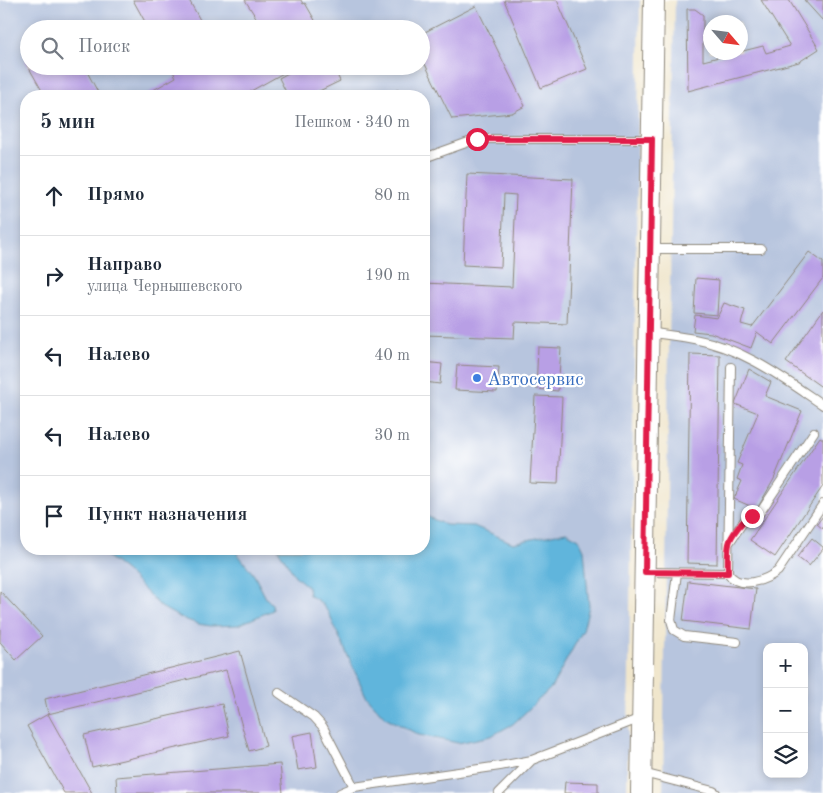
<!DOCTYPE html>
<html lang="ru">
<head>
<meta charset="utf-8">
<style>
	body { margin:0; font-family:"Old Standard TT",serif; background:#f2f2f3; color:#1f2937 }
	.controls { position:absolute; right:15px; bottom:15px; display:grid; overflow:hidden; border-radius:10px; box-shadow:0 2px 8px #0003 }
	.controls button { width:45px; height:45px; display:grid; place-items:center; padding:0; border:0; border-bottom:1px solid #e0e1e3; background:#fff; color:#1f2937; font:25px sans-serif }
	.compass { position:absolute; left:703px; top:15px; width:45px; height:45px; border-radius:50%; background:#fff; box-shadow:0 2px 8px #0003; rotate:118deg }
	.stop { position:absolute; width:15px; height:15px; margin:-11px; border:4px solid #e11d48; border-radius:50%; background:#fff }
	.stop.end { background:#e11d48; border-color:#fff; box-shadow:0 1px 5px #0008 }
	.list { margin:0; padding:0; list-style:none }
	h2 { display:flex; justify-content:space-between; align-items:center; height:65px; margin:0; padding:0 20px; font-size:21px }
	h2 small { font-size:16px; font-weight:400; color:#747a83 }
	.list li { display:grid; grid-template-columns:32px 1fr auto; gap:15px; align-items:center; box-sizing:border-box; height:80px; padding:0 20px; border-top:1px solid #e0e1e3 }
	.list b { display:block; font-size:19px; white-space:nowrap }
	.list p { margin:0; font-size:16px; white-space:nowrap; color:#747a83 }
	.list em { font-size:16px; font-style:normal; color:#747a83 }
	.icon { flex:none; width:28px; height:28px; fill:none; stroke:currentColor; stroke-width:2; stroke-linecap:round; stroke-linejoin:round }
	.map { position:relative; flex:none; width:823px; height:793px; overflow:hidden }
	.search { position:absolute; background:#fff; box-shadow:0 2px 8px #0003; left:20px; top:20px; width:410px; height:55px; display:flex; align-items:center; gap:12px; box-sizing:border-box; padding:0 18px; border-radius:28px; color:#747a83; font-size:19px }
	.panel { position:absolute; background:#fff; box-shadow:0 2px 8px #0003; left:20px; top:90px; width:410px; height:465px; border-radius:20px }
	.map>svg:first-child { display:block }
	.industrial { fill:#b7c5de; fill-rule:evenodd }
	.water { fill:#60b5dc; stroke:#467084 }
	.building { fill:#b89fe5 }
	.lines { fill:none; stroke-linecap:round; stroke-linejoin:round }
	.lane-casing { stroke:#8e887c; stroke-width:10 }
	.secondary-casing { stroke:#8e887c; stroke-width:22 }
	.lane { stroke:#fff; stroke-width:8 }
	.secondary { stroke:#fff; stroke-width:20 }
	.route { stroke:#e11d48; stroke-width:6 }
	.shop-dot { fill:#3f7fe0; stroke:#fff; stroke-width:2 }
	.labels { text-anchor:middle; stroke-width:4.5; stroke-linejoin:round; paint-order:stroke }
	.shop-label { font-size:19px; fill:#366cbe; stroke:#fff; text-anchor:start }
</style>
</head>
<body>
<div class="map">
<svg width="823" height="793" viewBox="0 0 823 793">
	<rect width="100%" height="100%" fill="#fff"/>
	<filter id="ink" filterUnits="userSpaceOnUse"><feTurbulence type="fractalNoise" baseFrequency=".02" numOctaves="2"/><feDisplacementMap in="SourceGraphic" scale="10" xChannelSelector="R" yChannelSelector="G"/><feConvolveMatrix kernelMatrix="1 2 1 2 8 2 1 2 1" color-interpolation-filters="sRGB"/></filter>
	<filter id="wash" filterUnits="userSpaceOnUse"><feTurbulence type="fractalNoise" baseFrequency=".0096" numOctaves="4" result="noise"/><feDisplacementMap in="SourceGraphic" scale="20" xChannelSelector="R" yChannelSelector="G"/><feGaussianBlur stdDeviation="1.12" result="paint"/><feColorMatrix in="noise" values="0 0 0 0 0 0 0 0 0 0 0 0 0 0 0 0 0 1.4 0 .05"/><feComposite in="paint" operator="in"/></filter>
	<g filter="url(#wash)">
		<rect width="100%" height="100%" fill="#f0e6cc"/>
		<path class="industrial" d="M0 0H640L627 793H0ZM29 29H421V66H29ZM26 96H424V549H26Z
			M675 0H823V793H663L669 345ZM710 22H740V52H710ZM767 647H804V774H767Z"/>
		<path class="water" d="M424 515 446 525 474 526 513 543 566 532 579 539 584 550 589 606 583 630 551 688 513 724 491 736 458 743 419 735 385 717 366 696 328 612 320 602 309 595 308 587 295 576 278 549H424Z
			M98 549H234L254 575 266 598 272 604 273 610 238 625 211 626 198 624 179 617 161 607 127 572Z"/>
		<g id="blocks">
			<path class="building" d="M133 0H189L205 29H149Z
				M245 0H301L303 4 305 3 320 29H260L262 27Z
				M504 0H557L587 69 541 88Z
				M761 0H789L819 49 799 62 688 91 687 9H695L703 15V61L763 46 766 53 790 46Z
				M804 0H823V21Z
				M476 6 525 106 512 113 452 119 421 56V34Z
				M29 59V66H84L100 96H45L25 61Z
				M170 66H296L242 96H143L176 77Z
				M301 66H333L340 81 309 96H288L279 78Z
				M399 89 403 96H384Z
				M467 174 573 179 567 324 515 322 514 338 424 335V283L512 287 516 195 504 194 501 267 463 265Z
				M809 252 823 262V278L773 344 757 332 751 348 711 333 693 331 695 315 717 318 724 303 745 310 741 324 752 327Z
				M696 278 719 280 717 315 694 313Z
				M823 310V388L786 362Z
				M538 347 561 348 558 391 536 389Z
				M690 354 720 355 717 564 687 563Z
				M424 362 442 364 440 384 424 382Z
				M457 365 499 367 497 392 455 390Z
				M749 369 771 382 765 396 802 411 774 479 757 509 734 499 742 481 737 479 742 465 737 463 758 413 735 404Z
				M535 396 562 397 558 484 530 483Z
				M820 437 823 439V486L775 557 750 540Z
				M823 516V529L817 524Z
				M812 538 823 547V549L809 566 797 557Z
				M688 581 756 589 751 629 683 621Z
				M0 591 42 636 16 660 0 642Z
				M240 651 266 746 249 751 226 670 48 714 45 699Z
				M222 704 229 736 92 767 84 735Z
				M48 714 92 793H64L27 726Z
				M312 732 317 767 298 770 292 736Z
				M280 764 283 793H117L116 777Z
				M565 782 598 783V793H564Z"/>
		</g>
	</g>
	<g filter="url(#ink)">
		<use href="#blocks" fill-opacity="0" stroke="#8e887c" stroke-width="1"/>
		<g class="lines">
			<defs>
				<path id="lane" d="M424 158 477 139H650
					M650 249H761
					M649 332C664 335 679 336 694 339 743 348 783 378 823 405
					M729 543 746 518 759 514 814 432
					M646 572 728 573 731 367
					M677 573 671 620 674 630 684 636 737 642
					M728 573C739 590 765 581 778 571L823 504
					M279 693 314 717 323 727 354 787
					M643 773 713 791 716 793
					M340 793 354 787 500 766 532 760 641 718
					M499 793 532 760"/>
				<path id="secondary" d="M641 793 654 0"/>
			</defs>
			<use href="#lane" class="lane-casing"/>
			<use href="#secondary" class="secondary-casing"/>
			<use href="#lane" class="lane"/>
			<use href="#secondary" class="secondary"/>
		</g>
	</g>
	<g class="lines" filter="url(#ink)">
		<path class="route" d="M477 139H652L645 572 728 573C728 564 727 553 729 544 730 537 744 517 752 516"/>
	</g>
	<circle class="shop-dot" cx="477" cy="378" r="5"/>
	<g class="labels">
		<g class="shop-label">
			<text x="487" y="385">Автосервис</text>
		</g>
	</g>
</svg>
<div class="controls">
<button>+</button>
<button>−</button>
<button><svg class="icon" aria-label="layers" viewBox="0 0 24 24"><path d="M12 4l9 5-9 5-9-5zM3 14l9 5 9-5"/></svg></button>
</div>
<svg class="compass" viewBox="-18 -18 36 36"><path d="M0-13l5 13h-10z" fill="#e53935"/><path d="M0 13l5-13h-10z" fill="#747a83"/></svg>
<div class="stop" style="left:477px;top:139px"></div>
<div class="stop end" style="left:752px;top:516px"></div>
<div class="search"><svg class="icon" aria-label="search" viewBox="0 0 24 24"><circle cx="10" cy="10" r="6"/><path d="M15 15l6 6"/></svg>Поиск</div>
<section class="panel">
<h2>5 мин<small>Пешком · 340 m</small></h2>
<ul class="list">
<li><svg class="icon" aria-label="ahead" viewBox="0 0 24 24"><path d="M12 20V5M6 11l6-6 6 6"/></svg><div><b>Прямо</b></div><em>80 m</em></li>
<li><svg class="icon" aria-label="right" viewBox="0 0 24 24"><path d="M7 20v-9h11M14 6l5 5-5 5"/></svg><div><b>Направо</b><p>улица Чернышевского</p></div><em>190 m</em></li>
<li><svg class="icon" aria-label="left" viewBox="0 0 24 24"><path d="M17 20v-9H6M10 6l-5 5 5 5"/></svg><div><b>Налево</b></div><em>40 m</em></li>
<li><svg class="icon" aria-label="left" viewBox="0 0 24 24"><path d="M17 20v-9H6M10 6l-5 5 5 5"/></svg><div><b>Налево</b></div><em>30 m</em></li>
<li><svg class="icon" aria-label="arrive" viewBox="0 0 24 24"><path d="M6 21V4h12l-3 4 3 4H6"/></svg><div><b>Пункт назначения</b></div></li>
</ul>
</section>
</div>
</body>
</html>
